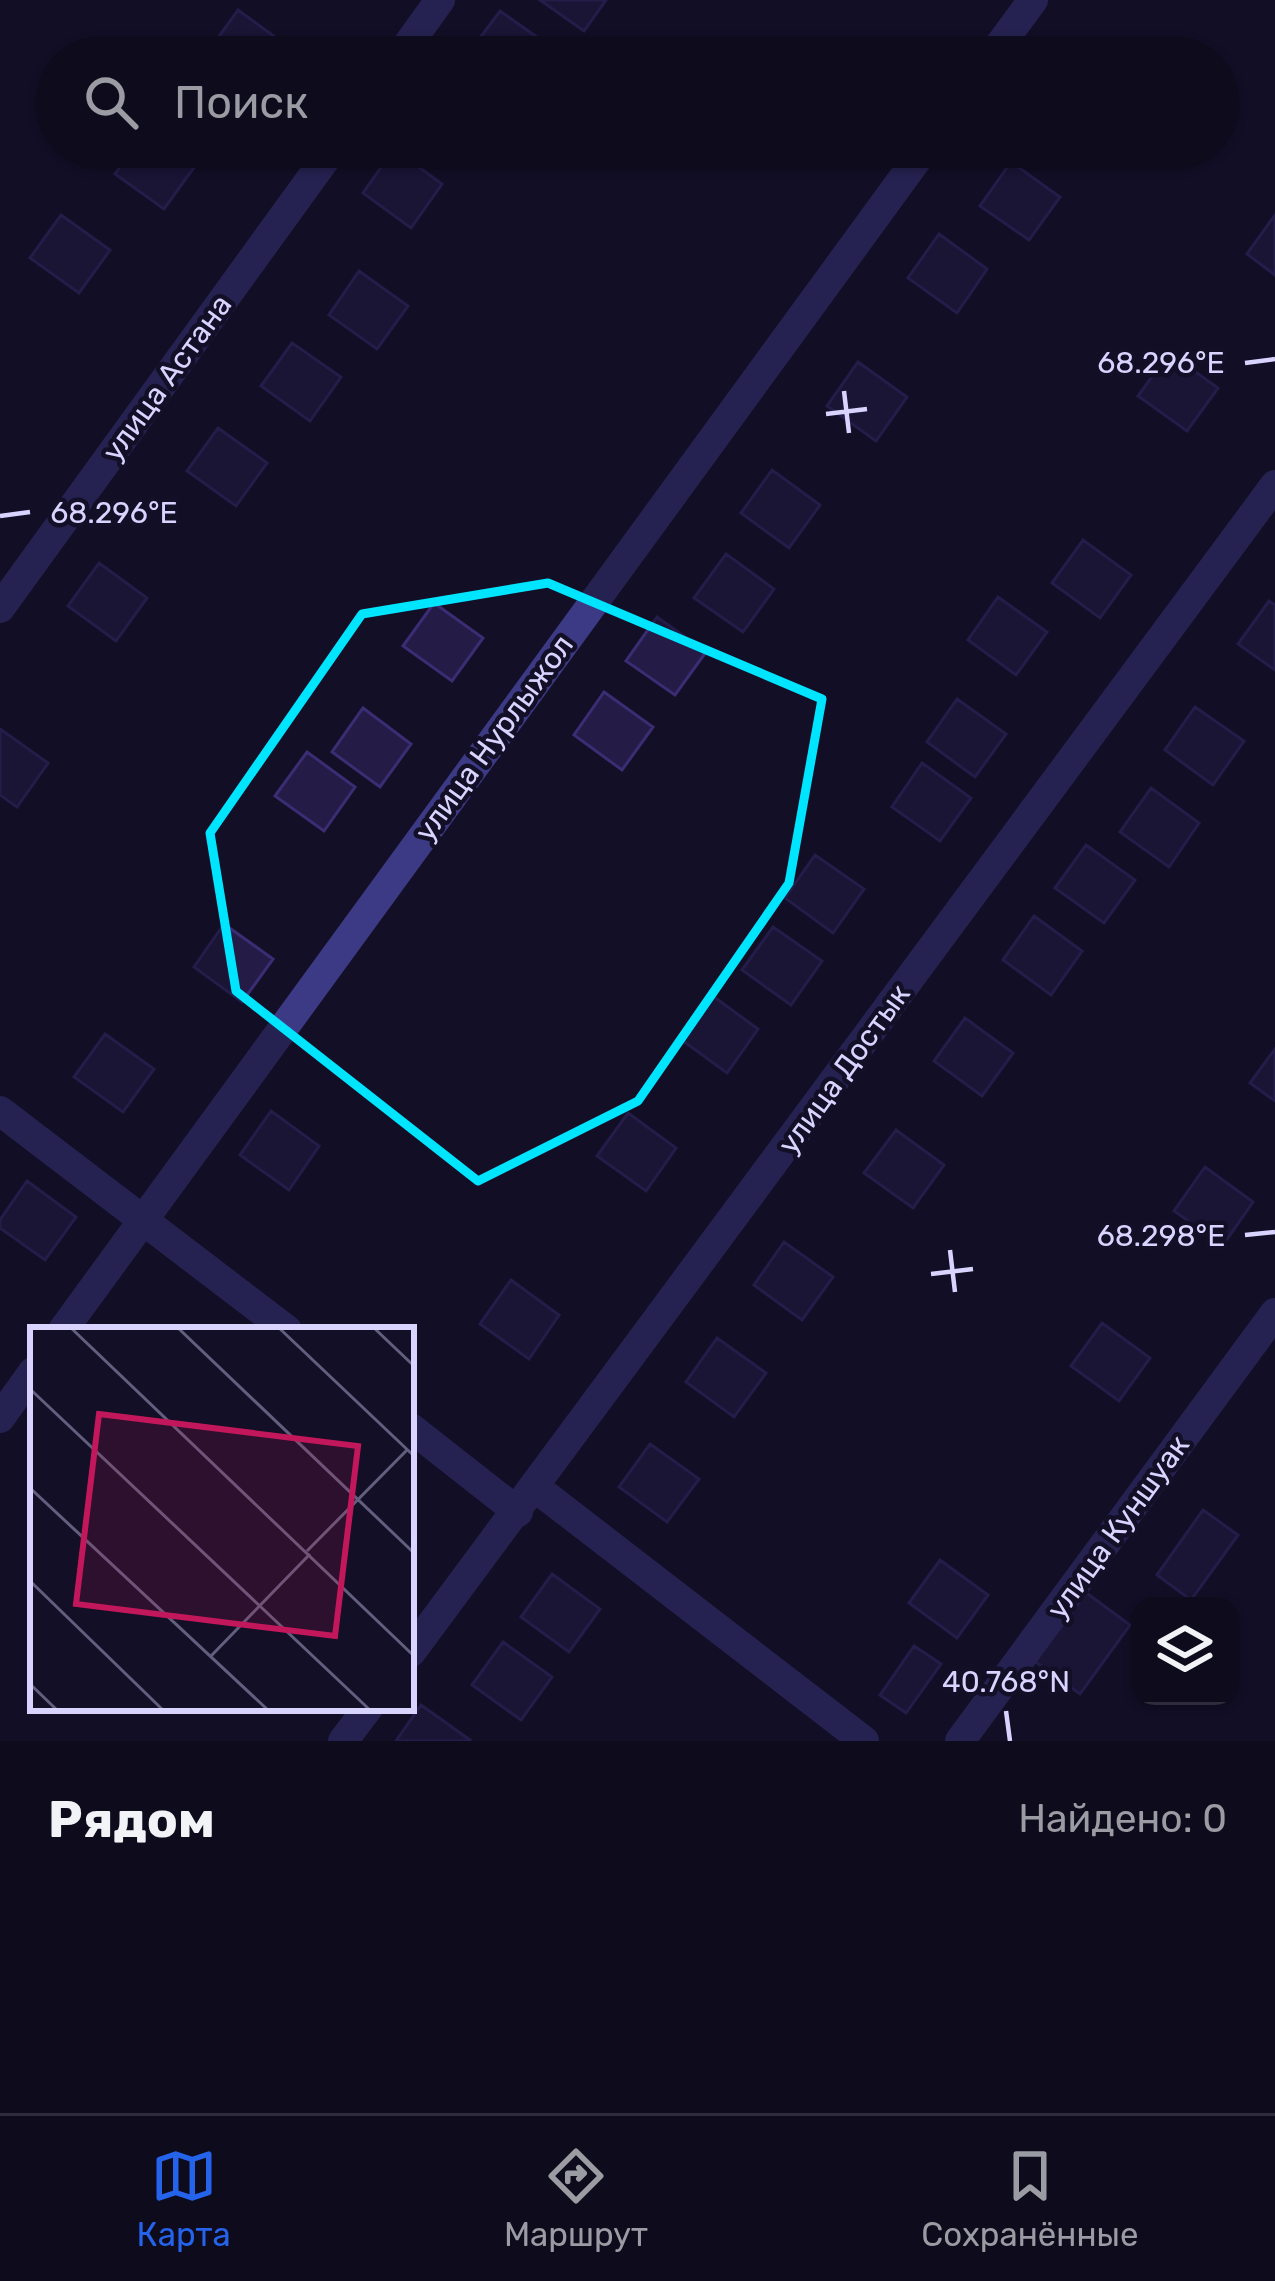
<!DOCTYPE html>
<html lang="ru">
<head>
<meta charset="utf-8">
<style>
	body { margin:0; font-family:Rubik,sans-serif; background:#171425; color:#f1f3f6 }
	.controls { position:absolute; right:36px; bottom:36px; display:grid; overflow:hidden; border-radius:24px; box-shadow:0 3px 9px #0004 }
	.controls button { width:108px; height:108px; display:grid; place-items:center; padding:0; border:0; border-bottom:3px solid #2e2b3b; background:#0e0b1c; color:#f1f3f6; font:60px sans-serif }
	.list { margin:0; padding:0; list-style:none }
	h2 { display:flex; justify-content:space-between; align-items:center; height:156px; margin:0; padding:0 48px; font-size:51px }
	h2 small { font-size:39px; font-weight:400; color:#9b9ba3 }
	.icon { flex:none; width:66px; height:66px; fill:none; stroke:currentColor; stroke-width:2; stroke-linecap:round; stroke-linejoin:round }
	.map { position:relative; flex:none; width:1275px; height:1741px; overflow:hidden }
	.search { position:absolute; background:#0e0b1c; box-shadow:0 3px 9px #0004; left:36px; right:36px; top:36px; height:132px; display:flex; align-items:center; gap:30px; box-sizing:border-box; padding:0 42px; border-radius:66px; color:#9b9ba3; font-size:45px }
	.sheet { height:372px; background:#0e0b1c }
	nav { display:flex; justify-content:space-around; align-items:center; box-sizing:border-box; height:168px; border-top:3px solid #2e2b3b; background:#0e0b1c; font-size:33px; color:#9b9ba3 }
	nav a { display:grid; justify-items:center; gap:6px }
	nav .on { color:#2563eb }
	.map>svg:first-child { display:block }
	.building { fill:#241b47; stroke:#3b2d73; stroke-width:3 }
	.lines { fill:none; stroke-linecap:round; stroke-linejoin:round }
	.minor { stroke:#3d3a85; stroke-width:30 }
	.marked { fill:none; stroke:#00e5ff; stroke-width:9; stroke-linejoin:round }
	.ticks { fill:none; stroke:#d9d4ff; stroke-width:4.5 }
	.labels { text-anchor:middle; stroke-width:9; stroke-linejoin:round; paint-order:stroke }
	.street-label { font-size:30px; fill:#d9d4ff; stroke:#130f26 }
	.inset-road { fill:none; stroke:#625e7d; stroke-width:3 }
	.view { fill:#c2185b; fill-opacity:0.15; stroke:#c2185b; stroke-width:6 }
	.inset-edge { fill:none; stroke:#d9d4ff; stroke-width:6 }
	.ticks-label { font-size:30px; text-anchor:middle; fill:#d9d4ff; stroke:#130f26; stroke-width:9; stroke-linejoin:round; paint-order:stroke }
</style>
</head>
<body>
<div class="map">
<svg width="1275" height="1741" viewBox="0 0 1275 1741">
	<rect width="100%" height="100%" fill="#130f26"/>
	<path class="building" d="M540 0H606L584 31Z
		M238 10 286 45 278 57H212L207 53Z
		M500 11 548 45 540 57 468 54Z
		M135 147H169L195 166 164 209 115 174Z
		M446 147H485L472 166Z
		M394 149 442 184 411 228 363 193Z
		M1011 162 1060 197 1029 240 980 206Z
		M61 215 110 250 79 293 30 258Z
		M1275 215V275L1247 254Z
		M939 234 987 269 957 313 908 278Z
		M359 271 408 306 377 349 329 315Z
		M292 343 341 377 310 421 261 386Z
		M1169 353 1218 388 1187 431 1138 396Z
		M858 362 907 397 876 441 827 406Z
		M218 428 267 463 236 506 187 471Z
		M772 470 820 505 789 548 741 513Z
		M1083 540 1131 575 1100 618 1052 583Z
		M726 554 774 589 743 632 694 598Z
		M99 563 147 598 116 641 68 606Z
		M998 597 1047 632 1016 675 968 640Z
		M1269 601 1275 605V670L1238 644Z
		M434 603 483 638 452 681 403 646Z
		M657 617 706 652 675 695 626 661Z
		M604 692 653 727 622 770 574 735Z
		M957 699 1006 734 975 777 927 742Z
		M1195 707 1244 741 1213 785 1165 750Z
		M363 708 411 744 380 787 332 752Z
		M0 729 48 763 17 807 0 795Z
		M307 752 355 787 324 831 275 796Z
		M922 763 971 798 940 841 892 807Z
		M1151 788 1199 823 1169 867 1120 832Z
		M1086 845 1135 880 1104 923 1055 888Z
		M815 855 864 889 833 933 785 898Z
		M1034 916 1082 951 1051 995 1003 960Z
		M224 924 273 959 242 1002 194 967Z
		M773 927 822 961 791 1005 742 970Z
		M710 994 758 1029 727 1073 679 1038Z
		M965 1018 1013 1053 982 1096 934 1061Z
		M105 1034 154 1069 123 1112 74 1077Z
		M1275 1049V1101L1250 1083Z
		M271 1111 319 1146 289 1190 240 1155Z
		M628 1113 676 1148 646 1191 597 1156Z
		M896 1130 944 1165 913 1208 864 1173Z
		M1205 1167 1253 1202 1223 1245 1174 1211Z
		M27 1181 76 1217 45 1260 0 1228V1220Z
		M784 1242 833 1277 802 1320 754 1285Z
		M511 1280 559 1315 529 1359 480 1324Z
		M1102 1323 1150 1358 1119 1401 1071 1366Z
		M717 1338 766 1373 734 1417 686 1382Z
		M650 1444 699 1479 667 1522 619 1487Z
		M1203 1510 1238 1535 1191 1600 1157 1575Z
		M940 1560 988 1595 957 1638 909 1603Z
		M552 1574 600 1609 569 1652 521 1617Z
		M1081 1589 1130 1625 1080 1694 1030 1658Z
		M503 1642 552 1677 521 1720 472 1685Z
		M914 1646 941 1664 906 1713 880 1695Z
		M421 1705 470 1740 469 1741H396Z"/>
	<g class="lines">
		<path class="minor" d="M399 57 440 0
			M991 57 1033 0
			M0 608 334 147
			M0 1111 287 1330
			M63 1330 926 147
			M0 1418 33 1372
			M411 1428 518 1512
			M536 1488 864 1741
			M411 1652 1275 485
			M343 1741 368 1708
			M960 1741 1275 1313"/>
	</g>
	<path d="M0 0H1275V1741H0ZM548 583 822 699 789 883 638 1101 478 1181 236 991 210 833 362 614Z" fill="#130f26" fill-opacity=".55" fill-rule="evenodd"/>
	<path class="marked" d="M548 583 822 699 789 883 638 1101 478 1181 236 991 210 833 362 614Z"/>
	<path class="ticks" d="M1245 363 1275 359M844 391 849 433M826 414 867 409M0 516 30 512M1245 1235 1275 1232M950 1250 955 1292M931 1274 973 1269M1006 1711 1010 1741"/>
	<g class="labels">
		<g class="street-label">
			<text transform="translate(167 378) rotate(-54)" y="10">улица Астана</text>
			<text transform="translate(494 738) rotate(-54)" y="10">улица Нурлыжол</text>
			<text transform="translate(844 1069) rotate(-54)" y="10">улица Достык</text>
			<text transform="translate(1118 1527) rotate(-54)" y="10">улица Куншуак</text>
		</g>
	</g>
	<g transform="translate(30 1327)">
		<rect width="384" height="384" fill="#130f26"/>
		<path class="inset-road" d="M40 0 384 329M147 0 384 226M248 0 384 129M343 0 384 39M0 62 341 384M0 161 239 384M277 224 377 123M0 254 134 384M181 329 280 227M0 357 28 384"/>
		<path class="view" d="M69 87 328 119 305 309 46 277Z"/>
		<rect width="384" height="384" class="inset-edge"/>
	</g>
	<g class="ticks-label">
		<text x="1161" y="373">68.296°E</text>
		<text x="114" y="523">68.296°E</text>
		<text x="1161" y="1246">68.298°E</text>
		<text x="1006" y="1692">40.768°N</text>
	</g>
</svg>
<div class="controls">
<button><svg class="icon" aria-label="layers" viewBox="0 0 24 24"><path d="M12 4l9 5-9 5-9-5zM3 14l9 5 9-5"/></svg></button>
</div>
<div class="search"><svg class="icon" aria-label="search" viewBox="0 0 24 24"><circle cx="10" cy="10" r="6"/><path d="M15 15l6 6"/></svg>Поиск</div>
</div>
<section class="sheet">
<h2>Рядом<small>Найдено: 0</small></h2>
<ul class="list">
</ul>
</section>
<nav>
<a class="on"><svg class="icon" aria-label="map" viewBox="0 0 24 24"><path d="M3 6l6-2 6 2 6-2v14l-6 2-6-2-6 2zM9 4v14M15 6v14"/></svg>Карта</a>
<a><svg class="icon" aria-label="directions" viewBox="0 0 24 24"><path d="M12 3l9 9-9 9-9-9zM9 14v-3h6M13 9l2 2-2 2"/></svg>Маршрут</a>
<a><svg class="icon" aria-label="saved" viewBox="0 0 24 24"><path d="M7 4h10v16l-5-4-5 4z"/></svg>Сохранённые</a>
</nav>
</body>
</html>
